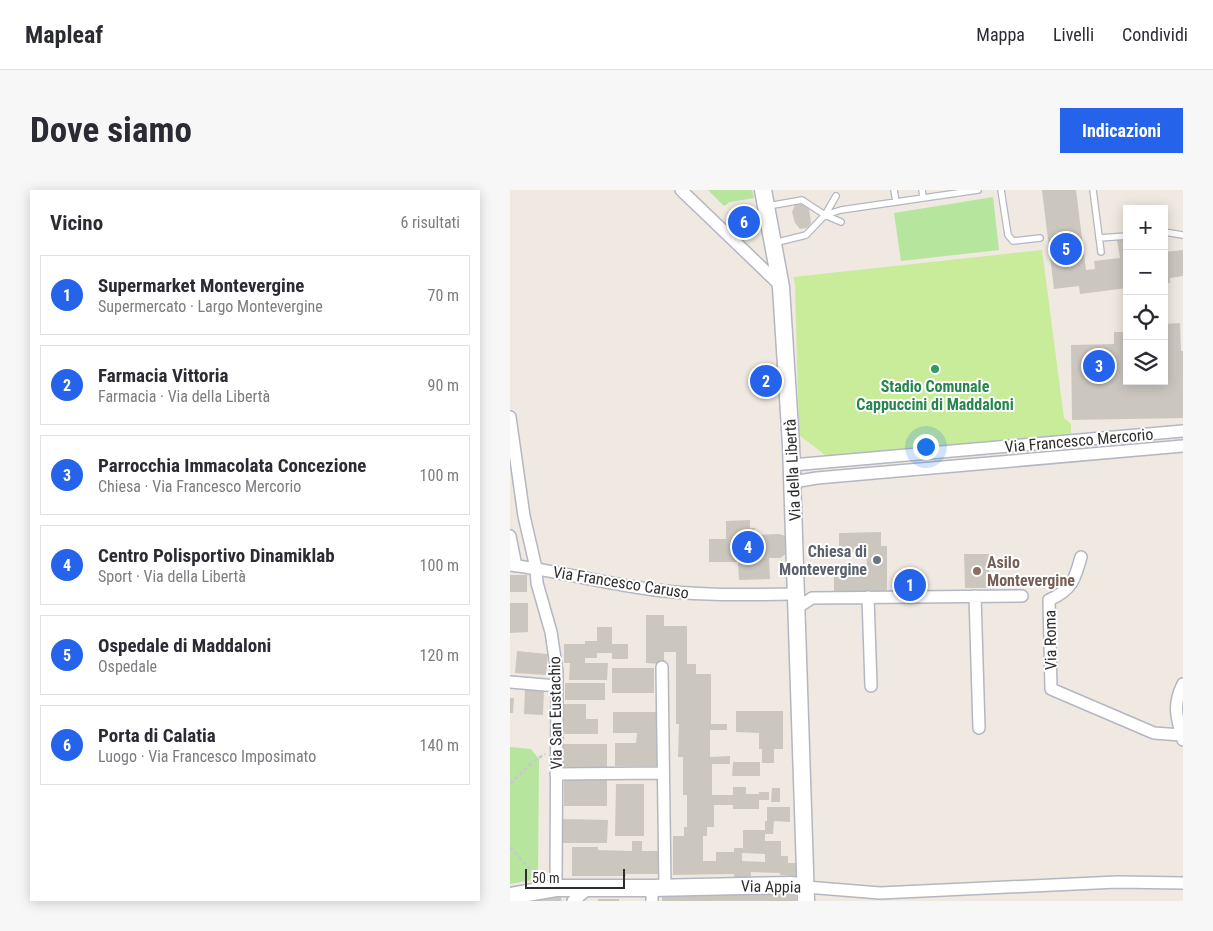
<!DOCTYPE html>
<html lang="it">
<head>
<meta charset="utf-8">
<style>
	body { margin:0; font-family:"Roboto Condensed",sans-serif; background:#f7f7f7; color:#2b2b33 }
	.controls { position:absolute; right:15px; top:15px; display:grid; overflow:hidden; border-radius:0px; box-shadow:0 2px 12px #0003 }
	.controls button { width:45px; height:45px; display:grid; place-items:center; padding:0; border:0; border-bottom:1px solid #e1e1e2; background:#fff; color:#2b2b33; font:25px sans-serif }
	.scale { position:absolute; left:15px; bottom:12px; width:100px; box-sizing:border-box; padding-left:5px; border:2px solid #2e2e2e; border-top:0; font-size:14px; line-height:18px; white-space:nowrap; color:#2e2e2e; -webkit-text-stroke:4px #fff; paint-order:stroke }
	.you { position:absolute; left:415px; top:256px; width:18px; height:18px; margin:-12px; border:4px solid #fff; border-radius:50%; background:#1a73e8; box-shadow:0 0 0 8px #1a73e833 }
	.badge { display:grid; place-items:center; width:32px; height:32px; border-radius:50%; background:#2563eb; color:#fff; font-size:16px; font-weight:700 }
	.pin { position:absolute; translate:-50% -50%; border:2px solid #fff; box-shadow:0 1px 5px #0006 }
	.list { margin:0; padding:0; list-style:none }
	h2 { display:flex; justify-content:space-between; align-items:center; height:65px; margin:0; padding:0 20px; font-size:21px }
	h2 small { font-size:16px; font-weight:400; color:#7c7c81 }
	.list li { display:grid; grid-template-columns:32px 1fr auto; gap:15px; align-items:center; box-sizing:border-box; height:80px; margin:0 10px 10px; padding:0 10px; border:1px solid #e1e1e2; border-radius:0px }
	.list b { display:block; font-size:19px; white-space:nowrap }
	.list p { margin:0; font-size:16px; white-space:nowrap; color:#7c7c81 }
	.list em { font-size:16px; font-style:normal; color:#7c7c81 }
	.icon { flex:none; width:28px; height:28px; fill:none; stroke:currentColor; stroke-width:2; stroke-linecap:round; stroke-linejoin:round }
	.map { position:relative; flex:none; width:673px; height:711px; overflow:hidden; border-radius:0px }
	header { display:flex; align-items:center; gap:30px; box-sizing:border-box; height:70px; padding:0 25px; background:#fff; border-bottom:1px solid #e1e1e2 }
	header strong { font-size:24px }
	nav { display:flex; gap:28px; margin-inline-start:auto; font-size:18px }
	.intro { display:flex; align-items:center; justify-content:space-between; box-sizing:border-box; height:120px; padding:0 30px }
	h1 { margin:0; font-size:35px }
	.button { padding:12px 22px; border-radius:0px; background:#2563eb; color:#fff; font-size:18px; font-weight:700 }
	main { display:flex; gap:30px; padding:0 30px }
	aside { flex:1; background:#fff; border-radius:0px; box-shadow:0 2px 12px #0003 }
	.map>svg:first-child { display:block }
	.green { fill:#b6e59e }
	.pitch { fill:#c9ec9a }
	.building { fill:#cbc7bf; fill-rule:evenodd }
	.lines { fill:none; stroke-linecap:round; stroke-linejoin:round }
	.lane-casing { stroke:#b4b7c1; stroke-width:8 }
	.street-casing { stroke:#b4b7c1; stroke-width:14 }
	.secondary-casing { stroke:#b4b7c1; stroke-width:19 }
	.path { stroke:#c9c9c9; stroke-width:2.5; stroke-dasharray:4 2.5; stroke-linecap:butt }
	.lane { stroke:#fff; stroke-width:5.5 }
	.street { stroke:#fff; stroke-width:11 }
	.secondary { stroke:#fff; stroke-width:16 }
	.leisure-dot { fill:#2e9e5b; stroke:#fff; stroke-width:2 }
	.worship-dot { fill:#6b7280; stroke:#fff; stroke-width:2 }
	.education-dot { fill:#8d6e63; stroke:#fff; stroke-width:2 }
	.labels { text-anchor:middle; stroke-width:4; stroke-linejoin:round; paint-order:stroke }
	.leisure-label { font-size:16px; font-weight:bold; fill:#27864d; stroke:#fff }
	.street-label { font-size:16px; fill:#2e2e2e; stroke:#fff }
	.worship-label { font-size:16px; font-weight:bold; fill:#5b616d; stroke:#fff; text-anchor:end }
	.education-label { font-size:16px; font-weight:bold; fill:#785e54; stroke:#fff; text-anchor:start }
</style>
</head>
<body>
<header>
<strong>Mapleaf</strong>
<nav><a>Mappa</a><a>Livelli</a><a>Condividi</a></nav>
</header>
<div class="intro"><h1>Dove siamo</h1><a class="button">Indicazioni</a></div>
<main>
<aside>
<h2>Vicino<small>6 risultati</small></h2>
<ul class="list">
<li><span class="badge">1</span><div><b>Supermarket Montevergine</b><p>Supermercato · Largo Montevergine</p></div><em>70 m</em></li>
<li><span class="badge">2</span><div><b>Farmacia Vittoria</b><p>Farmacia · Via della Libertà</p></div><em>90 m</em></li>
<li><span class="badge">3</span><div><b>Parrocchia Immacolata Concezione</b><p>Chiesa · Via Francesco Mercorio</p></div><em>100 m</em></li>
<li><span class="badge">4</span><div><b>Centro Polisportivo Dinamiklab</b><p>Sport · Via della Libertà</p></div><em>100 m</em></li>
<li><span class="badge">5</span><div><b>Ospedale di Maddaloni</b><p>Ospedale</p></div><em>120 m</em></li>
<li><span class="badge">6</span><div><b>Porta di Calatia</b><p>Luogo · Via Francesco Imposimato</p></div><em>140 m</em></li>
</ul>
</aside>
<div class="map">
<svg width="673" height="711" viewBox="0 0 673 711">
	<rect width="100%" height="100%" fill="#efe9e1"/>
	<path class="green" d="M198 0H242L244 8 220 12 214 16Z
		M483 7 489 60 391 71 384 23Z
		M0 557 21 559 29 569 28 689 0 694Z"/>
	<path class="pitch" d="M532 60 554 228 561 234V245L319 268 289 245 285 94 283 87Z"/>
	<path class="building" d="M532 0H566L576 80 585 79 584 71 610 68 607 50 617 49V98L570 104 569 96 544 99Z
		M291 14 299 19 301 33 297 38 290 39 285 33 282 22 285 15Z
		M673 60V86L660 88V93H654V62Z
		M670 133 671 161H673V228L562 230 561 155 604 154V142H617V191H654V134Z
		M240 330V338H245V345L269 344 276 346V364L270 368H259L260 389 229 390 228 372H199V349H216V331Z
		M371 342V356H377V402L324 403V378L357 377 356 361 329 362V343Z
		M454 364H479V398H455Z
		M0 385H17V402H0Z
		M0 413H18V442L0 443Z
		M136 425H154V436H177V474H186V484H201V534H217V540H200V567L220 566V574H202V605H223V597H236V604H249V602H259V610H249V619H223V615H204V637H197V646H193V671H206V662H224V658H233V640H255V631H257V617H280V632L264 631 263 644H255V651H271V666H278V673H286V686L270 685V683L241 682V688H224V684L163 685V646H174V637H177V605H173V567H168L169 534H166V462H154V474L136 473ZM232 663 255 664V672L232 671Z
		M87 437H102V454H118V469H102V463H87V468H75V473H98L97 490H59L60 473H54V454H75V451H87Z
		M7 461 38 464 36 485 5 483Z
		M102 478H144V503H102Z
		M55 493H95V510H55Z
		M15 500H34L33 525 14 524Z
		M0 508H4L3 523H0Z
		M53 514H76V529H88V544H53Z
		M226 521H273V559H264V573H252V559H249V543L226 542Z
		M103 522H147V576H105V553H126L127 543H103Z
		M52 554H97V578H52Z
		M223 572H250V586H222Z
		M54 588H97V616H54Z
		M106 594H134V646H105Z
		M262 598H270V612H261Z
		M53 629 98 630 97 653H52Z
		M122 651H132V661H151V684H116V686H62V657H88V660L122 661Z
		M286 702V711H152V704Z
		M50 705 52 711H27V710Z
		M88 709H109V711H88Z"/>
	<g class="lines">
		<defs>
			<path id="lane" d="M384 0 386 12
				M412 0 413 8
				M491 0 498 45 503 51 530 48
				M583 0 591 62
				M258 16 292 10 315 25 331 32
				M315 25 326 6
				M654 42 673 45
				M589 48 617 46
				M264 53 296 45 315 25 331 20 468 0"/>
			<path id="street" d="M171 0 271 96
				M0 227 14 326 26 378 27 393 41 442 47 482 46 698
				M282 275 673 241
				M283 292 307 288 673 256
				M0 346 6 376
				M571 367C565 389 562 400 539 410L541 499 644 543 671 545
				M0 375C42 380 83 391 125 397 178 406 232 405 286 404
				M465 406 469 538
				M358 407 361 496
				M287 418 302 408 512 406
				M152 477 155 697
				M0 492 47 496
				M673 550C667 528 662 516 673 494
				M46 584 153 583
				M296 697 370 703 607 692 673 693
				M63 711 79 698
				M142 711V698"/>
			<path id="secondary" d="M253 0 271 97 281 255 296 711
				M0 706 46 698H142L281 695 296 697"/>
		</defs>
		<use href="#lane" class="lane-casing"/>
		<use href="#street" class="street-casing"/>
		<use href="#secondary" class="secondary-casing"/>
		<path class="path" d="M0 594 24 571 35 564
			M0 657 27 687"/>
		<use href="#lane" class="lane"/>
		<use href="#street" class="street"/>
		<use href="#secondary" class="secondary"/>
	</g>
	<circle class="leisure-dot" cx="425" cy="179" r="5"/>
	<circle class="worship-dot" cx="367" cy="370" r="5"/>
	<circle class="education-dot" cx="467" cy="381" r="5"/>
	<g class="labels">
		<g class="leisure-label">
			<text x="425" y="202">Stadio Comunale<tspan x="425" dy="18">Cappuccini di Maddaloni</tspan></text>
		</g>
		<g class="street-label">
			<text transform="translate(569 250) rotate(-5)" y="6">Via Francesco Mercorio</text>
			<text transform="translate(282 280) rotate(-93)" y="6">Via della Libertà</text>
			<text transform="translate(111 392) rotate(9)" y="6">Via Francesco Caruso</text>
			<text transform="translate(540 450) rotate(-91)" y="6">Via Roma</text>
			<text transform="translate(45 523) rotate(-91)" y="6">Via San Eustachio</text>
			<text transform="translate(261 696) rotate(1)" y="6">Via Appia</text>
		</g>
		<g class="worship-label">
			<text x="357" y="367">Chiesa di<tspan x="357" dy="18">Montevergine</tspan></text>
		</g>
		<g class="education-label">
			<text x="477" y="378">Asilo<tspan x="477" dy="18">Montevergine</tspan></text>
		</g>
	</g>
</svg>
<div class="controls">
<button>+</button>
<button>−</button>
<button><svg class="icon" aria-label="locate" viewBox="0 0 24 24"><circle cx="12" cy="12" r="6"/><path d="M12 2v4M12 18v4M2 12h4M18 12h4"/></svg></button>
<button><svg class="icon" aria-label="layers" viewBox="0 0 24 24"><path d="M12 4l9 5-9 5-9-5zM3 14l9 5 9-5"/></svg></button>
</div>
<div class="scale">50 m</div>
<div class="you"></div>
<div class="pin badge" style="left:400px;top:395px">1</div>
<div class="pin badge" style="left:256px;top:191px">2</div>
<div class="pin badge" style="left:589px;top:176px">3</div>
<div class="pin badge" style="left:238px;top:357px">4</div>
<div class="pin badge" style="left:556px;top:59px">5</div>
<div class="pin badge" style="left:234px;top:32px">6</div>
</div>
</main>
</body>
</html>
